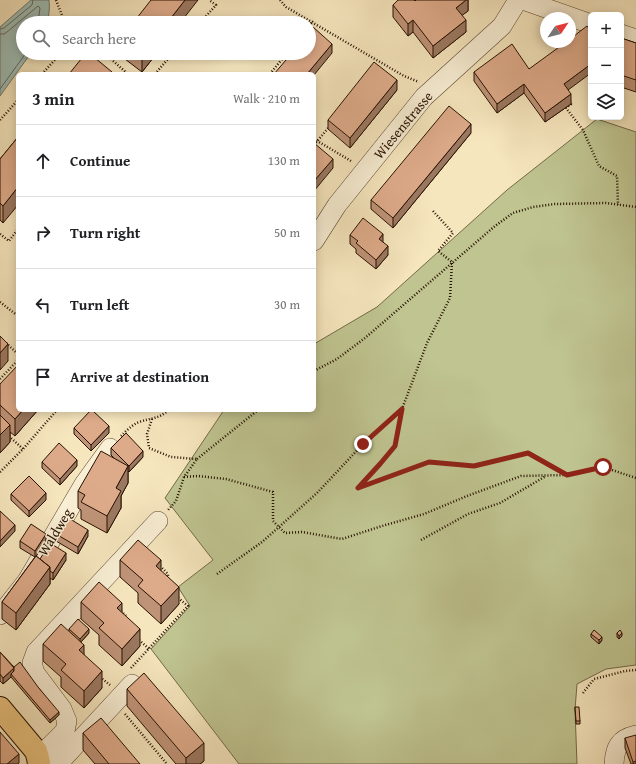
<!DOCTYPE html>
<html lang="en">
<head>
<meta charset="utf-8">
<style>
	body { margin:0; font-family:"Gentium Book Plus",serif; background:#f2f2f2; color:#202124 }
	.controls { position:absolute; right:12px; top:12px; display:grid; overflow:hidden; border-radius:6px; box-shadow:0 2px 10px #0003 }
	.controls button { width:36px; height:36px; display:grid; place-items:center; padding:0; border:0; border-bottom:1px solid #e0e0e0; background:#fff; color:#202124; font:20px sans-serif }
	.compass { position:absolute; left:540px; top:12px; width:36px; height:36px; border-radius:50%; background:#fff; box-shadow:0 2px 10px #0003; rotate:55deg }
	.stop { position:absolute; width:12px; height:12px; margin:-9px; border:3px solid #8f2418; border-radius:50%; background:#fff }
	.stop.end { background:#8f2418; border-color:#fff; box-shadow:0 1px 4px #0008 }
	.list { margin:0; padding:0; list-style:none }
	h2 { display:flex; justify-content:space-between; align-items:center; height:52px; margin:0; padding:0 16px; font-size:17px }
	h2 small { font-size:13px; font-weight:400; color:#757577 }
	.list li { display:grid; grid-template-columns:26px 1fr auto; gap:12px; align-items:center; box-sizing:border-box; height:72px; padding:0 16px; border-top:1px solid #e0e0e0 }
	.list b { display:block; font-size:15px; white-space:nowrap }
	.list em { font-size:13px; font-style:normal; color:#757577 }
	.icon { flex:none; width:22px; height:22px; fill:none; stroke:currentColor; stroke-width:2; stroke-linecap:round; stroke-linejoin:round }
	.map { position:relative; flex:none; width:636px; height:764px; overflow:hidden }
	.search { position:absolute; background:#fff; box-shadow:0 2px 10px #0003; left:16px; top:16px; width:300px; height:44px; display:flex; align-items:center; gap:10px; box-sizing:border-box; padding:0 14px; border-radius:22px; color:#757577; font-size:15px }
	.panel { position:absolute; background:#fff; box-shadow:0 2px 10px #0003; left:16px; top:72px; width:300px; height:340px; border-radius:6px }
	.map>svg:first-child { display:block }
	.green { fill:#bfc490; stroke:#736a48 }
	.water { fill:#9ebeb7; stroke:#6e796e }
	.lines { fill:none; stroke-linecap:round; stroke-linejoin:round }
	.shore { stroke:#62685c; stroke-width:1 }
	.minor-casing { stroke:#5b4630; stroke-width:20 }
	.major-casing { stroke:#271101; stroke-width:24 }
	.path { stroke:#271101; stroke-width:2.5; stroke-dasharray:1 2; stroke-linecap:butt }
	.minor { stroke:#f9efd5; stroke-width:19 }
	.major { stroke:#ebc37f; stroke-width:22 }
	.wall { fill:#bf9377; stroke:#271101 }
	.shaded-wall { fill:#9b7861; stroke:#271101 }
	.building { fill:#deab8a; stroke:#271101 }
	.route { stroke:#8f2418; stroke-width:5 }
	.labels { text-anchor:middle; stroke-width:3; stroke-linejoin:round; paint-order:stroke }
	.street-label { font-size:14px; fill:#271101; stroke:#f9efd5 }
</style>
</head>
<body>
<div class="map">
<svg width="636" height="764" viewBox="0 0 636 764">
	<rect width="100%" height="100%" fill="#f6e6be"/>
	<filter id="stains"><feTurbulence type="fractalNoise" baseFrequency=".005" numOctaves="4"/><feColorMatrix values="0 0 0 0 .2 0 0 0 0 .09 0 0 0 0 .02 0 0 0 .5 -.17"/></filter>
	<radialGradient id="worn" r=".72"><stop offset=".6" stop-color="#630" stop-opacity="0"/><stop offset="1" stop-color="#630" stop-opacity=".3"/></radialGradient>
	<path class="green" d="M597 119 636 132V665L606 669 577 684 575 710 577 764H239L151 649 190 606 178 587 213 560 165 498 224 410H314V344L377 307 507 190Z"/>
	<path class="water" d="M31 0H49C50 8 49 16 47 23H23V53H31L0 96V27Z"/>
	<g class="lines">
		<path class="shore" d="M0 29 4 28 32 5 33 0
			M0 34H4L7 32 38 6 40 8 38 23
			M0 89 26 53"/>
		<defs>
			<path id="minor" d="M523 0 591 24
				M621 34 636 39
				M314 241 337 205 424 97 502 26 518 0
				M0 615 27 581 84 484 110 448
				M38 758 65 731 67 721 62 709 35 673 32 663 36 652 158 521
				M58 764 132 684
				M614 764C615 747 619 739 636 735"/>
			<path id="major" d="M0 708 36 751 38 758 39 764"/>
		</defs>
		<use href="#minor" class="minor-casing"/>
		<use href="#major" class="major-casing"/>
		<path class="path" d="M56 0 65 23
			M280 0 286 7 404 76 419 82
			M200 23 216 5 209 0
			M309 26 313 21
			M104 53 128 74
			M42 74 61 53
			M155 74 173 53
			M270 74 287 53
			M570 101 571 104 566 108 583 130 599 166 617 176 618 205
			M0 120 18 100
			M314 139 351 161
			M314 145 329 127
			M433 211 453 233 438 251 452 262 450 298 427 343 402 409 395 446 380 464 358 488 429 462 474 466 528 453 567 475
			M0 234 9 241 18 229
			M0 302 18 316
			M6 343 18 354
			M314 371 337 359 365 338 495 226 513 213 533 207 555 204 606 203 636 207
			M0 379 18 360
			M152 419 147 434 149 448 171 457 197 459 184 477 176 501 168 510
			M9 436 23 449
			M121 436C126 431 132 425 139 422 151 418 158 419 169 410
			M197 459 258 410
			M0 472 23 449 57 410
			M184 477 198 476 226 479 273 492V521L285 533 302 532 342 539 382 526 424 514 467 496 521 476 567 475 603 467 636 478
			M421 540 468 514 500 503 546 476
			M160 566 168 574V580
			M217 574 262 542 279 527 317 493 363 444 401 409
			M121 611 126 616 127 620
			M139 640 149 649
			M131 668 188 606 177 597
			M100 677 110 685
			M583 693 594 679 625 671 636 670
			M125 714 167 764"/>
		<use href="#minor" class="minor"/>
		<use href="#major" class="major"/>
	</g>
	<path class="wall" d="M468 0V11L462 15 466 32 433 58 413 32 408 36 393 17V5L415 1Z
		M621 38 636 43V92L621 87Z
		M121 53H157L142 72 121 56Z
		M529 69 568 90 571 104 545 122 524 93 497 113 474 81V72Z
		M397 90 350 148 328 129V120Z
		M471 133 393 228 371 209V200Z
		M18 137 3 223 0 220V159Z
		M350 235 383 242 388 255 376 269 356 253V249L350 244Z
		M0 384 18 410H38L15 436 10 432V442L0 453Z
		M74 428 109 433 91 451 74 434Z
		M111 448 143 457 129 472 128 471V483L121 496V508L107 533 81 519V510L78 508V491L116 460 111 455Z
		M42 462 77 466 60 485 42 468Z
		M11 494 46 500 29 517 11 500Z
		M56 534 88 536 78 554 56 541Z
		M20 541H46L36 556 40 559 66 560 53 580 50 578V584L16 630 2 619V602L35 557 20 548Z
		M120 560 161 571 179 604 161 624 138 603V593L120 577Z
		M81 602 122 613 140 646 122 666 99 645V635L81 619Z
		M69 629 89 633 81 642 84 655 102 688 84 708 61 687V677L43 661V644L69 631Z
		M617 633 622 636 619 639 617 637Z
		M591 634 602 640 599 644 591 637Z
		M0 652 14 667 38 687 59 715 50 723 11 677 3 684 0 681Z
		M127 689 204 761 200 764H176L127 706Z
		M575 707 580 721V724H576Z
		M83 733 140 764H95L83 750Z
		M625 738 636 764H631L625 748Z"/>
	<path class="shaded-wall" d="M185 0H198L180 23H167Z
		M466 0H468V11L456 20V8Z
		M413 20V32L408 36V24Z
		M466 20V32L433 58V46Z
		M332 44V53L314 75V74H307Z
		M144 53H157L142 72V55Z
		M591 64V73L564 93V84Z
		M397 80V90L350 148V138Z
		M524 84V93L497 113V104Z
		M571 94V104L545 122V113Z
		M471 124V133L393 228V218Z
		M333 159V168L314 191V181Z
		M18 187V205L3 223V206Z
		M383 234V244L379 239Z
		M388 246V255L376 269V260Z
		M8 344V361L0 370V353Z
		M23 410H38L15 436V419Z
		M10 425V442L0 453V435Z
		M109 426V433L91 451V445Z
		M143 451V457L129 472V466Z
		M77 460V466L60 485V479Z
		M128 466V483L121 496V508L107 533V516L116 488Z
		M46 493V500L29 517V511Z
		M15 525V531L0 547V541Z
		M88 530V536L78 554V547Z
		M46 534V541L35 558V551Z
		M66 553V560L53 580V573Z
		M161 560V578L156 566Z
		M50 567V584L16 630V613Z
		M179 587V604L161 624V606Z
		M122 603V620L117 608Z
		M89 629V633L80 643V639Z
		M140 629V646L122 666V649Z
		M622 633V636L619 639V636Z
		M602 637V640L599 644V640Z
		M84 645V662L79 650Z
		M14 668V674H11V677L3 684V678Z
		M102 671V688L84 708V691Z
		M59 712V715L50 723V720Z
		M204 743V761L200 764H186V758Z
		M19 754V763L18 764H7Z
		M636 761V764H633V762Z"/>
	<path class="building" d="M151 0H185L167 23H133Z
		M398 0H414L415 1 416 0H466L456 8 466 20 433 46 413 20 408 24 393 5Z
		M587 26 591 31V51L589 52 591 54V64L564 84 571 94 545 113 524 84 497 104 474 72 512 44 529 69 566 42H570V39Z
		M313 27 332 44 307 74H274L292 53H309V32Z
		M621 38 636 43V80L621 75Z
		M86 53H89L112 72 110 74H69Z
		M374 62 397 80 350 138 328 120Z
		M449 106 471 124 393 218 371 200Z
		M18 137V187L3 206 0 203V159Z
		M314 143 333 159 314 181Z
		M363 218 383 234 379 239 388 246 376 260 356 243 358 241 350 235Z
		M0 336 8 344 0 353Z
		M18 365V410H23L15 419 0 405V384Z
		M91 410H92L109 426 91 445 74 428Z
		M0 415 10 425 0 435Z
		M126 433 143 451 129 466 111 448Z
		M59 443 77 460 60 479 42 462Z
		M101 451 128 466 116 488 121 491 107 516 81 502 85 495 78 491Z
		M29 476 46 493 29 511 11 494Z
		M0 511 15 525 0 541Z
		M67 517 88 530 78 547 56 534Z
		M31 524 46 534 35 551 20 541Z
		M138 540 161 560 156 566 179 587 161 606 138 586 143 580 120 560Z
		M50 543 66 553 53 573 50 571V567L40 559Z
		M36 556 50 567 16 613 2 602Z
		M99 582 122 603 117 608 140 629 122 649 99 628 104 623 81 602Z
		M78 619 89 629 80 639 69 629Z
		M61 624 84 645 79 650 102 671 84 691 61 670 66 664 43 644Z
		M594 630 602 637 599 640 591 634Z
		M620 630 622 633 619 636 617 633Z
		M0 652 14 668 3 678 0 674Z
		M20 662 38 687 59 712 50 720 11 674 14 671V667Z
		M144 673 204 743 186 758 127 689Z
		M575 707H579L580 721H576Z
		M101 718 140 764H109L83 733Z
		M0 732 19 754 7 764H0Z
		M636 735V761L633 762 625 738Z"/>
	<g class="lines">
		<path class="route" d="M363 444 402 409 395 446 380 464 358 488 429 462 474 466 528 453 567 475 603 467"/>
	</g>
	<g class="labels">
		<g class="street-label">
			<text transform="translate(403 125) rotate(-50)" y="5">Wiesenstrasse</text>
			<text transform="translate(55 532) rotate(-59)" y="5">Waldweg</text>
		</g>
	</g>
	<rect width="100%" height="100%" filter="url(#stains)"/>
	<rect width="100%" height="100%" fill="url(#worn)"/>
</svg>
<div class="controls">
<button>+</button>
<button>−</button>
<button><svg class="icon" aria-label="layers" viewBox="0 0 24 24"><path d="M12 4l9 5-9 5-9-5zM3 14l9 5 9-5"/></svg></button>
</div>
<svg class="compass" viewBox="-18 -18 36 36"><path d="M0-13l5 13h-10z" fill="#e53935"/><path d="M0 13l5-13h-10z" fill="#757577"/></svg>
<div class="stop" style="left:603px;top:467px"></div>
<div class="stop end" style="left:363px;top:444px"></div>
<div class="search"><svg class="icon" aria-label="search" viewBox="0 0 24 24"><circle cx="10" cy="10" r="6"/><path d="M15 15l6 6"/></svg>Search here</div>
<section class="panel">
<h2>3 min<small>Walk · 210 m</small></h2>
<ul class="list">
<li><svg class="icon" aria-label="ahead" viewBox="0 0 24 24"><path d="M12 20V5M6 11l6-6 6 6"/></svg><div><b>Continue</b></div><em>130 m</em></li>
<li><svg class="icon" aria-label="right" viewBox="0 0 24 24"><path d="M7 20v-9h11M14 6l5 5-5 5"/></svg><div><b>Turn right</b></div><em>50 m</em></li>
<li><svg class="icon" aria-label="left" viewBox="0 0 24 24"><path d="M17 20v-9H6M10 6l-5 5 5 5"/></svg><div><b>Turn left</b></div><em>30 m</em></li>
<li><svg class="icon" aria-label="arrive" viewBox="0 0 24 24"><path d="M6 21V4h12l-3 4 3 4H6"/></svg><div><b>Arrive at destination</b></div></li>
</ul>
</section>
</div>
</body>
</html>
